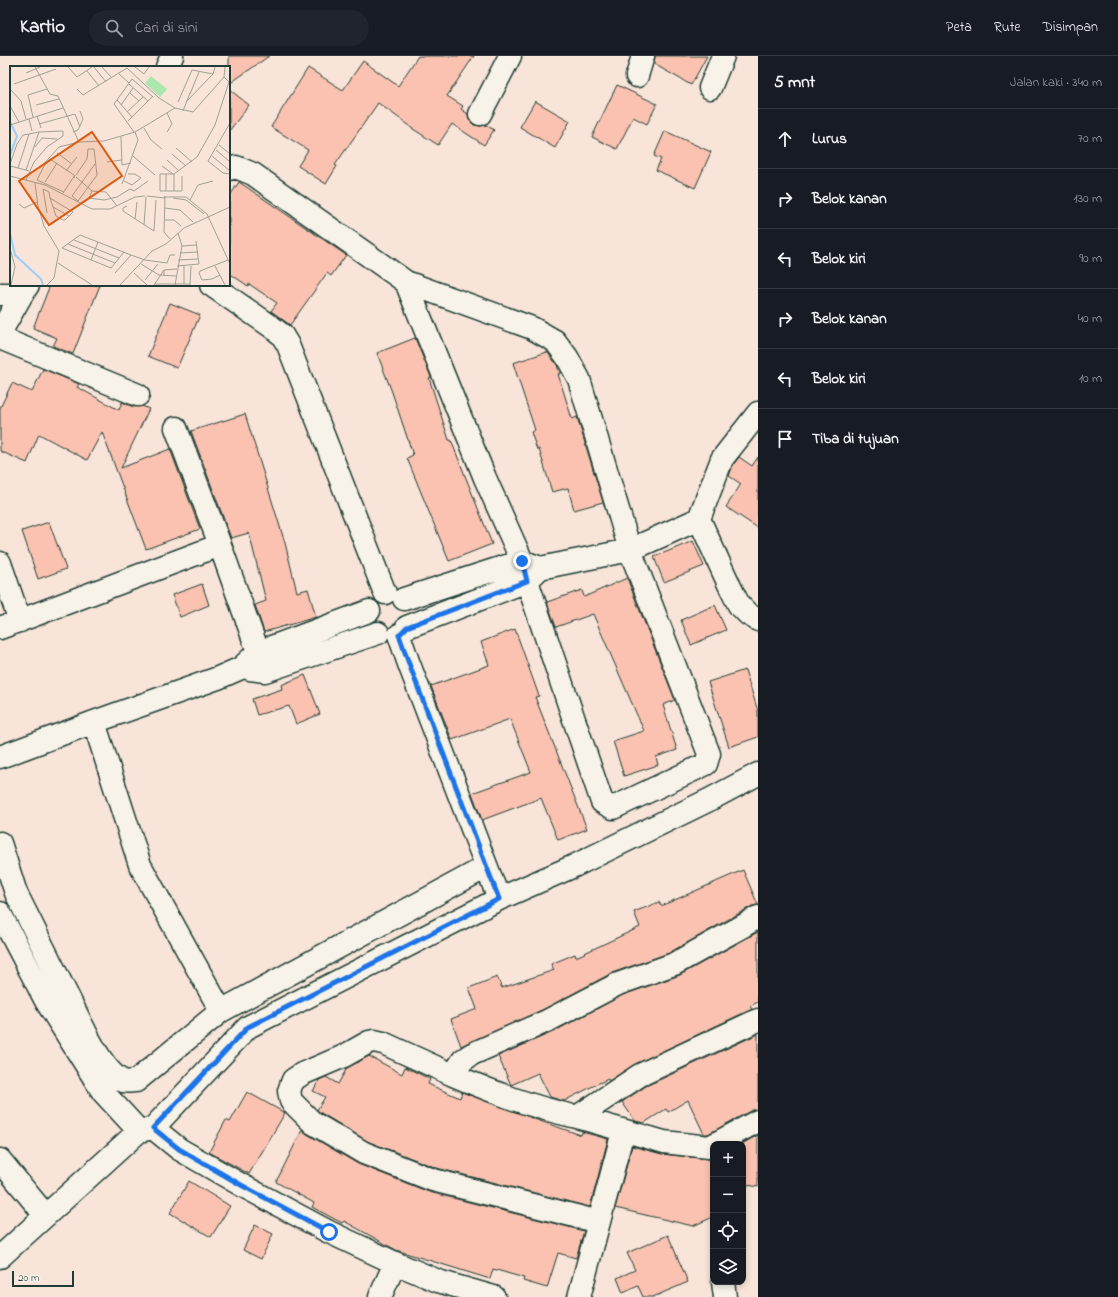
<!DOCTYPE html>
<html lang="id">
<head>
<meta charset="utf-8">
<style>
	body { margin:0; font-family:"Indie Flower",sans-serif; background:#20242c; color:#f1f3f6 }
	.controls { position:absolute; right:12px; bottom:12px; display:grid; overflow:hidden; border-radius:8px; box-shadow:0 2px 6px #0003 }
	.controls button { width:36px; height:36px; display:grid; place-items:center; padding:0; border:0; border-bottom:1px solid #363941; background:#171b24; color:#f1f3f6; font:20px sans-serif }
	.scale { position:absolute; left:12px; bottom:10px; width:62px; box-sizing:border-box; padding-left:4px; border:2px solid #1f3d34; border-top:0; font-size:11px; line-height:14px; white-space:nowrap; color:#1f3d34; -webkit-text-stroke:3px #f7f3e8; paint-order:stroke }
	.stop { position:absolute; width:12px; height:12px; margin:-9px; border:3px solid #1a73e8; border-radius:50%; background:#fff }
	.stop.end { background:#1a73e8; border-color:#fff; box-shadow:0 1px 4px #0008 }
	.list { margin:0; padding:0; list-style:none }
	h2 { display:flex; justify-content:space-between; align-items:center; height:52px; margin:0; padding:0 16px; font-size:17px }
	h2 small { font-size:13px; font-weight:400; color:#9ea1a6 }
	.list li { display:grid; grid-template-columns:26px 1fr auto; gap:12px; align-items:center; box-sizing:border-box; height:60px; padding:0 16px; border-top:1px solid #363941 }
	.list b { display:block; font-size:15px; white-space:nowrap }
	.list em { font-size:13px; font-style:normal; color:#9ea1a6 }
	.icon { flex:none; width:22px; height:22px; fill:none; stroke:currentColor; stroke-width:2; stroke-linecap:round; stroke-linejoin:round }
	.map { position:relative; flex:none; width:758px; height:1241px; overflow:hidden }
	header { display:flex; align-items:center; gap:24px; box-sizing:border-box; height:56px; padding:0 20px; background:#171b24; border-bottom:1px solid #363941 }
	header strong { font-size:19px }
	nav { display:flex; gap:22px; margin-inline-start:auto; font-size:14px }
	.search { width:280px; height:36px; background:#20242c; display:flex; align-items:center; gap:10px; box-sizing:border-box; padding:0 14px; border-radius:22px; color:#9ea1a6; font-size:15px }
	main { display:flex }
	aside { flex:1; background:#171b24 }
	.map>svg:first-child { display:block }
	.building { fill:#fbc2b1; stroke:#1f3d34 }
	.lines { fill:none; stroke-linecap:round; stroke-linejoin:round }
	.minor-casing { stroke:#1f3d34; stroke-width:25 }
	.tertiary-casing { stroke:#1f3d34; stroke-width:25 }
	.minor { stroke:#f7f3e8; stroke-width:22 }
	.tertiary { stroke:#f7f3e8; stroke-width:22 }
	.route { stroke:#1a73e8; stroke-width:5 }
	.inset-river { fill:none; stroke:#9ccdf9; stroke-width:2 }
	.inset-road { fill:none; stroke:#a1a196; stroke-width:1 }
	.view { fill:#de580e; fill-opacity:0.15; stroke:#de580e; stroke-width:2 }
	.inset-edge { fill:none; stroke:#1f3d34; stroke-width:2 }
</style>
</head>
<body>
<header>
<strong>Kartio</strong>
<div class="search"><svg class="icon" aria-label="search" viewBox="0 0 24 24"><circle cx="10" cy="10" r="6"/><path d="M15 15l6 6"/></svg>Cari di sini</div>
<nav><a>Peta</a><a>Rute</a><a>Disimpan</a></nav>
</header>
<main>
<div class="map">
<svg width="758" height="1241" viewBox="0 0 758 1241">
	<rect width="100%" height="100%" fill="#f8e4d8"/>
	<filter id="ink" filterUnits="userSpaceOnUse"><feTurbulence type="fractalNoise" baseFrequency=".025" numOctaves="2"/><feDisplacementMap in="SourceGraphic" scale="8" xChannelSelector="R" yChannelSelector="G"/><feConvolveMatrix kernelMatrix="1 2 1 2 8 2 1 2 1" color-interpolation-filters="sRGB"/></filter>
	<g filter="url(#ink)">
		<path class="building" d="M229 0H269L229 28Z
			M418 0H474L447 40 463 50 461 53 468 58 469 64 474 69 480 70 486 69 494 74 484 89 452 68 438 89 410 71V70L378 47 335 109 337 110 326 128 298 110 308 94 271 71 308 12 343 34 363 5 398 30Z
			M655 0H707L691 29 654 8Z
			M617 29 657 48 647 68 633 61 617 93 592 81Z
			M229 33 249 49 229 75Z
			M535 45 570 65 555 92 520 71Z
			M665 75 711 96 695 132 656 114 661 103 654 100Z
			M239 126 346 199 331 220 327 217 290 269 271 255 277 247 249 228 248 230 229 217V141Z
			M50 229H100L73 298 53 290 57 282 33 272Z
			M170 247 200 259 177 312 148 300Z
			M415 282 431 321 429 322 449 384H451L492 488 449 505 407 402 413 399 392 336 377 297Z
			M547 296 557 309 560 318H558L572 363 577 361 603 446 574 454 568 432 552 436 539 393 537 394 531 376 535 374 513 307Z
			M43 313 79 328 77 331 119 354 122 346 133 351 142 350 149 353 121 412 170 393 200 473 146 493 102 376 87 404 39 378 27 407 0 395V352L12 327 32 336Z
			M245 358 285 487 297 536 308 533 316 561 264 576 255 549 266 545 249 477 231 482 191 375Z
			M739 401 752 410 758 401V472L726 451 741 428 729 420 733 409Z
			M49 466 66 513 38 523 22 475Z
			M693 485 704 510 664 526 654 501Z
			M627 522 675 644 663 649 677 694 656 701 658 709 624 720 613 685 644 675 593 558 556 571 547 546 582 534 584 541Z
			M202 528 209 549 180 561 172 539Z
			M715 549 726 574 691 589 681 564Z
			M515 573 539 640 535 641 587 773 558 784 541 742 482 764 472 737 531 716 510 663 452 684 431 630 489 609 481 586Z
			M745 614 758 655V681L729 691 708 626Z
			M305 619 320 658 296 668 289 650 257 659 252 643 282 633 281 629Z
			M743 814 758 849 752 850 669 897 612 917 542 954 461 990 451 963 477 953 469 932 497 921 502 932 554 914 551 908 575 898 576 901 640 871 634 856 659 846 661 850Z
			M758 876V946L750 950 752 953 635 1008 609 1025 608 1023 597 1028 564 1045 550 1041 538 1017 511 1029 498 1000 553 976 623 939 680 919Z
			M758 978V1053L752 1054 708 1078H704L688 1044 668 1056 666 1053 644 1067 635 1065 622 1046 646 1030Z
			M369 1000 402 1018 405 1011 430 1023 428 1028 460 1042 462 1036 532 1062H531L581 1079 582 1076 608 1083 590 1151 437 1112 369 1086 321 1057 317 1054 325 1041 313 1035 319 1024 326 1021 338 1028 347 1012Z
			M247 1036 285 1057 249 1118 209 1096 226 1064 230 1066Z
			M302 1074 307 1078 358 1108 429 1136 584 1175 576 1202 558 1197 547 1232 523 1225 524 1222 493 1213 490 1223 396 1194 344 1165 342 1167 312 1151 314 1147 276 1126Z
			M758 1079V1131L743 1128V1088H742Z
			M632 1090 662 1098 708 1103H713V1161L693 1170 615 1152Z
			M189 1125 230 1150 211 1181 170 1157Z
			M255 1169 273 1178 261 1203 243 1194Z
			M668 1179 688 1226 653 1241H643L638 1230 623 1237 617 1222 635 1214 627 1197Z"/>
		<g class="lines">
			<defs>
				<path id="minor" d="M637 20 643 0
					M710 32 723 0
					M480 58 510 0
					M229 113 236 111 253 118 406 226 532 272 555 285 567 301 579 323 630 494 709 698 706 708 613 752 602 746 527 525 522 505 485 422 406 226
					M211 229 272 271 282 279 288 289 385 537
					M0 277 22 238
					M0 282 138 339
					M176 372 220 489 265 615
					M699 463 732 535 739 549 748 558 758 564
					M0 507 20 565
					M404 543 522 505 540 512 630 494 699 463 722 403 758 357
					M407 571 527 525 538 514
					M0 572 220 489
					M399 579 409 608 499 843
					M250 613 265 615 378 577
					M94 666 140 809 221 955
					M0 701 94 666 218 622 241 612 258 596 369 555
					M0 787 16 837 89 983C96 996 109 1019 123 1025 127 1026 132 1025 136 1025L221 955 486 811
					M0 857 46 945 103 1036 139 1075
					M758 861 743 870 674 908 618 928 547 965 472 998 463 1004 453 1019C495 1037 532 1051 577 1061L640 1019 758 964
					M453 1019 383 987 374 985 369 986 344 1000 302 1018 293 1024 289 1035 291 1045 313 1067 364 1097 433 1124 599 1166
					M577 1061 664 1086 709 1091 713 1089
					M153 1072 179 1093 243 1130 329 1176 395 1207 438 1225 494 1241
					M715 1088 758 1065
					M0 1104 45 1159
					M0 1201 139 1075 153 1072 248 971 499 843 574 810 709 744 758 718
					M723 1226 725 1241
					M380 1241 395 1207
					M579 1241 621 1083 625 1075"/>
				<path id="tertiary" d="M167 11 172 0
					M0 238H22L28 229"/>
			</defs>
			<use href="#minor" class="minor-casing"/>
			<use href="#tertiary" class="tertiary-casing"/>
			<use href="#minor" class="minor"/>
			<use href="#tertiary" class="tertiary"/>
		</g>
	</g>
	<g class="lines" filter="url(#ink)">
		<path class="route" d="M329 1176 243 1130 179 1093 153 1072 248 971 499 843 409 608 399 579 407 571 527 525 522 505"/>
	</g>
	<g transform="translate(10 10)">
		<rect width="220" height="220" fill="#f8e4d8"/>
		<path d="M141 10 157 23 150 31 135 17Z" fill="#abe7ae"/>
		<path class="inset-river" d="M0 56 7 70 0 89M0 167 5 189 31 213 33 219"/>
		<path class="inset-road" d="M25 1 40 28 48 30 69 76 94 75 125 66 165 42 183 46 214 11M58 1 67 11 82 1M84 1 96 16M92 1 102 12M125 1 134 8 139 1M215 1 214 11 220 17M77 5 89 20M16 7 30 1M109 8 119 17M4 18 46 3M119 18 138 35M0 23 11 35 16 53M67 23 73 29 117 2 149 32 165 42M120 27 129 35M180 28 189 6M107 34 122 51M168 36 182 4 203 8M176 36 203 8 205 1M26 39 49 33M111 39 123 22M0 40 9 56M173 45 180 27M117 46 133 31M157 47 162 58 157 66M27 50 31 62M23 51 18 29 37 23M19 53 22 65M118 55 143 30M220 57 198 95 213 107 220 108M29 58 65 48 70 61M0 59 53 42M134 62 141 74 152 83M63 66 68 64 73 53 70 45M124 66 104 38 122 13 143 31M111 71 112 99 121 97M209 79 220 88M25 81 32 72 47 73M166 82 182 96M206 84 220 96M47 87 62 98M162 88 176 100M123 90 145 109M202 90 220 105M157 94 169 105M97 96 112 94M0 98 7 78 13 69 19 68M0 100 16 104M32 100 49 81 69 76M152 100 163 108M8 102 19 68 29 66M56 105 67 91M156 108V125M164 108V125M66 109 77 93 78 83H84L87 109 68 135 62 130 85 98M0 110 35 119 82 143H100L125 131 135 130M172 110V125H150V108H164L187 91 205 59 219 16M66 111 82 125 96 126 107 140M16 114 24 96 37 81 53 70V65L29 66 16 104 19 105M114 115 122 119 131 112 125 108H118M35 116 47 97M25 117 28 140 34 160 49 185 44 212 37 219M112 118 128 74 125 66M82 125 79 132 94 134 107 131 120 123 124 125 138 115M54 126 27 114 34 100 40 93 64 109M53 127 65 109 64 112M137 130 155 132M155 130 154 166 160 173M154 131H176L197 148 220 198M163 132 176 134 194 148M180 134 188 119 203 115M9 138 14 142 27 136M117 140 113 142V145L144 165 146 134M43 141 46 150 53 154H55L63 146 40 132 43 141 59 150M155 142 170 144 183 156M37 147 33 123 39 126 40 132M125 153 127 136M155 154H164L171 160M134 159 136 131M64 174 109 192M58 178 105 197M172 180 186 179M0 182 5 201 1 219M114 186 101 202 52 182 70 169 121 189 135 194 157 197 160 189H165M170 187 187 186M81 194 88 176M168 194 188 193M48 197 82 219M131 198 149 209 166 210M167 200 189 198 186 175M205 200 215 219M105 207 121 189M124 207 137 219M210 209 202 213 192 214 189 207 190 205 218 194M154 210V204L167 203M135 214 148 198M144 218H180M174 218V200M110 219 142 185 156 178 174 162 220 141M144 219 154 204M165 219 172 180 168 167M180 219 181 200"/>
		<path class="view" d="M82 66 112 110 39 159 9 115Z"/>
		<rect width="220" height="220" class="inset-edge"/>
	</g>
</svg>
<div class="controls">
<button>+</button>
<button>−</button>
<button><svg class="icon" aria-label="locate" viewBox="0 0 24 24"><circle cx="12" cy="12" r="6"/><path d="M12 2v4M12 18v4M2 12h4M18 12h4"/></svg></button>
<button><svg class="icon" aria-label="layers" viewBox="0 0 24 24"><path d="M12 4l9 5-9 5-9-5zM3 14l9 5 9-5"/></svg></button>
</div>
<div class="scale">20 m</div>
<div class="stop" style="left:329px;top:1176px"></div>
<div class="stop end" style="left:522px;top:505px"></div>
</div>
<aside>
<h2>5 mnt<small>Jalan kaki · 340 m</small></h2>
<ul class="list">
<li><svg class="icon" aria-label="ahead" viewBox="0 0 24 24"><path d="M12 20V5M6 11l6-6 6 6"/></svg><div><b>Lurus</b></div><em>70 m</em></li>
<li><svg class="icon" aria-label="right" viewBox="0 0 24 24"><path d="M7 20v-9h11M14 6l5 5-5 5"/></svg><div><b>Belok kanan</b></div><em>130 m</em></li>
<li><svg class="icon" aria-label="left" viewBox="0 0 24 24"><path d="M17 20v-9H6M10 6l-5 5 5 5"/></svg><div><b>Belok kiri</b></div><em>90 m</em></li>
<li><svg class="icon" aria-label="right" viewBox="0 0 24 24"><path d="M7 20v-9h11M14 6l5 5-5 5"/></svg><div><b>Belok kanan</b></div><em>40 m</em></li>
<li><svg class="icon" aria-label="left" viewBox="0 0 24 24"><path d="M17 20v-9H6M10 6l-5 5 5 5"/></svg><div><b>Belok kiri</b></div><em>10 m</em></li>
<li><svg class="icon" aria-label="arrive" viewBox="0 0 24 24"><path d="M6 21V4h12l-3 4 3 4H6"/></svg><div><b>Tiba di tujuan</b></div></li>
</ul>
</aside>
</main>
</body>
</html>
